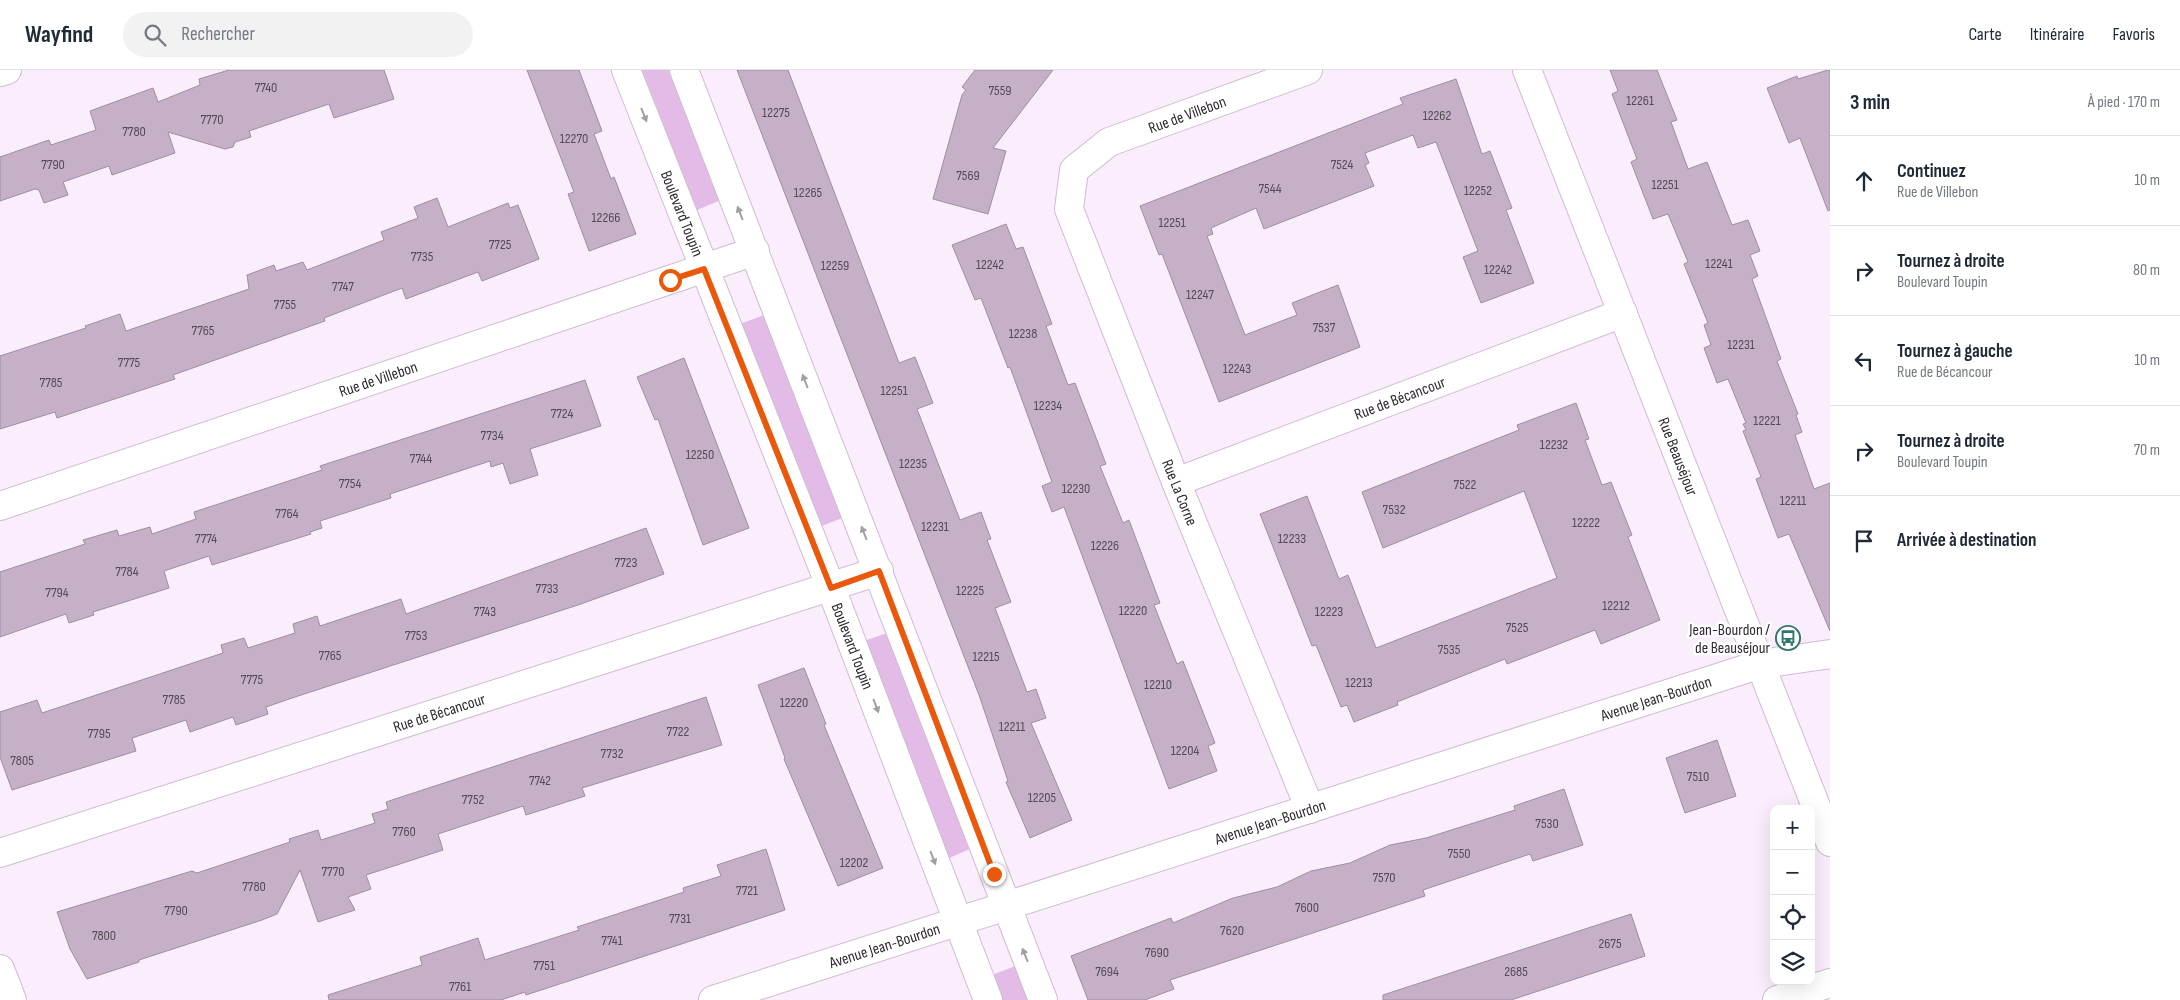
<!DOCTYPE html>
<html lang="fr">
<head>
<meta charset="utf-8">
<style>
	body { margin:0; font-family:"Sofia Sans Condensed",sans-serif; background:#f2f2f3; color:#1f2937 }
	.controls { position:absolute; right:15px; bottom:15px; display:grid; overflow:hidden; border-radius:10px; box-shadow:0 5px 20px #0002 }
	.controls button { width:45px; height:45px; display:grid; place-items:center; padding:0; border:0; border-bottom:1px solid #e0e1e3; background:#fff; color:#1f2937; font:25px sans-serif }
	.stop { position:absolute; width:15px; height:15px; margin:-11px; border:4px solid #ea580c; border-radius:50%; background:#fff }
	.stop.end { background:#ea580c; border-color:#fff; box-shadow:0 1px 5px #0008 }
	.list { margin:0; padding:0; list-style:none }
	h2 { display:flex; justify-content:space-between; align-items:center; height:65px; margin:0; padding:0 20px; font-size:21px }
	h2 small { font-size:16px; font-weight:400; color:#747a83 }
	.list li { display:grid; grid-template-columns:32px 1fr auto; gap:15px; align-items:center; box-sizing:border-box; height:90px; padding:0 20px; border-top:1px solid #e0e1e3 }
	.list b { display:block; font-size:19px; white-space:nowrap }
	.list p { margin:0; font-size:16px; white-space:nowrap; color:#747a83 }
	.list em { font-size:16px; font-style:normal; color:#747a83 }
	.icon { flex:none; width:28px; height:28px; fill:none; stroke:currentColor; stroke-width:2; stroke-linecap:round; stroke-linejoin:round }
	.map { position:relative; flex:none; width:1830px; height:930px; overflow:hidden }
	header { display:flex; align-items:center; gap:30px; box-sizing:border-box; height:70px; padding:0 25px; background:#fff; border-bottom:1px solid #e0e1e3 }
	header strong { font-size:24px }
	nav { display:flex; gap:28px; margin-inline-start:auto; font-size:18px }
	.search { width:350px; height:45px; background:#f2f2f3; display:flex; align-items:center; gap:12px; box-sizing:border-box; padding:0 18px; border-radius:28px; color:#747a83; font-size:19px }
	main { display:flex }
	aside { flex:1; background:#fff }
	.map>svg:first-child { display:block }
	.green { fill:#e2bbe7 }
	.building { fill:#c5b0c8; stroke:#a08ca3 }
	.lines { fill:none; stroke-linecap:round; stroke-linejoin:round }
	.minor-casing { stroke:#d0bbd3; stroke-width:30 }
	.tertiary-casing { stroke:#d0bbd3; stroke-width:30 }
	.minor { stroke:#fff; stroke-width:28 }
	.tertiary { stroke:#fff; stroke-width:28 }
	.oneway { fill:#a29ea2 }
	.route { stroke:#ea580c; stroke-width:6 }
	.labels { text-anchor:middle; stroke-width:5; stroke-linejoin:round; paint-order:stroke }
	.number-label { font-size:14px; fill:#554a57 }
	.street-label { font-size:16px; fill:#302831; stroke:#fff }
	.poi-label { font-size:16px; fill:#302831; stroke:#fff; text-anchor:end }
</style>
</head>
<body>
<header>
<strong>Wayfind</strong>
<div class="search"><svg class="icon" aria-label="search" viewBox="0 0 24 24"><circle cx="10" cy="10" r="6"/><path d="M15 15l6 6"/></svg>Rechercher</div>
<nav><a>Carte</a><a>Itinéraire</a><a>Favoris</a></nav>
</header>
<main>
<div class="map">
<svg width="1830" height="930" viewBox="0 0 1830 930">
	<rect width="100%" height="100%" fill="#faedfc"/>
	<path class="green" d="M642 0H672L721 130 697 140Z
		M767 244 845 447 819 457 740 254Z
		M890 562 972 778 947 789 864 571Z
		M1018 895 1032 930H1002L992 905Z"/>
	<path class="building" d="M229 0H384L394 29 334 48 329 34 249 61 251 67 235 72 233 77 225 79 168 62 175 83 112 105 109 96 63 112 68 125 44 133 39 120 35 119 0 131V87L49 70 51 75 96 60 90 41 153 18 158 32 200 15 199 9Z
		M527 0H579L602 61 594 64 611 109 614 107 636 164 589 181 568 124 574 122Z
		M737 0H788L899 293 915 287 933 333 917 339 960 450 981 442 991 469 987 470 1011 532 995 538 1027 622 1036 619 1046 648 1031 653 1072 750 1030 768 1006 712 1008 711 979 625Z
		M975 0H1053L993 78 1006 81 988 144 933 129 962 25 966 20 962 17Z
		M1610 0H1657L1677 50 1671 52 1688 99 1707 92 1732 155 1748 150 1760 181 1750 185 1758 206 1752 209 1781 289 1777 291 1798 344 1796 345 1802 362 1795 365 1814 419 1830 413V561L1789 464 1778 468 1756 409 1761 407 1743 361 1746 360 1743 354 1746 353 1728 309 1717 313 1704 278 1711 275 1704 255 1708 253 1684 194 1688 192 1668 144 1653 149 1631 92 1637 89 1612 24 1618 21Z
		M1828 0H1830V140L1828 141 1800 68 1789 73 1767 18 1797 6 1798 9Z
		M1456 9 1482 84 1490 81 1512 138 1506 140 1534 213 1481 233 1463 187 1478 181 1436 72 1418 78 1413 65 1365 83 1369 93 1365 95 1374 116 1264 159 1256 138 1211 158 1213 164 1207 166 1245 265 1297 245 1292 233 1338 215 1360 277 1219 332 1162 184 1159 185 1140 136 1403 34 1400 28Z
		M437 128 448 157 508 133 510 138 518 135 539 189 482 211 478 202 406 229 402 218 324 248 325 251 173 305 175 309 57 348 55 342 0 359V286L86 258 85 256 120 244 126 261 249 219 247 205 274 195 276 201 303 192 307 200 384 170 381 162 418 148 414 137Z
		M1006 154 1016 179 1023 177 1052 254 1046 256 1068 315 1075 313 1106 394 1100 396 1123 453 1129 450 1160 533 1154 535 1177 594 1183 591 1215 673 1208 676 1217 701 1169 719 1064 437 1052 442 1042 416 1052 412 1010 297 1008 298 981 228 975 230 952 175Z
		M684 288 749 458 703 475 658 349 655 350 637 307Z
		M585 310 601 356 530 379 538 405 510 414 503 393 491 397 490 391 390 424 391 428 320 451 322 458 310 462 311 464 212 495 209 486 164 501 169 518 93 542 94 545 69 553 66 544 0 567V502L85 474 83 470 117 460 119 466 150 457 152 464 196 449 194 442 322 400 320 396Z
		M1576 333 1589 369 1585 370 1602 415 1611 412 1632 465 1628 467 1660 550 1601 574 1595 560 1507 594 1505 589 1397 632 1398 635 1354 652 1347 635 1341 637 1316 575 1312 576 1260 444 1307 426 1339 509 1348 505 1376 578 1557 508 1524 421 1383 478 1362 422 1519 360 1517 355Z
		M646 458 664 504 578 535 295 627 266 637 268 644 236 655 233 647 190 662 186 650 132 668 136 681 12 720 0 687V642L37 630 42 643 223 583 221 575 244 568 248 578 295 563 293 554 317 546 320 556 401 529 406 544Z
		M804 598 826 654 824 655 883 798 838 816 784 689 785 688 758 615Z
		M706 627 722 675 582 718 585 726 526 745 523 736 438 764 443 780 366 805 371 819 348 827 355 840 318 852 300 800 277 844 262 850 139 890V892L87 909 70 879 57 842 192 801 197 803 290 772 289 769 318 760 321 770 375 753 372 744 388 739 386 732Z
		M1717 670 1736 726 1685 743 1666 688Z
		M1564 719 1583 775 1533 791 1530 784 1423 820 1425 826 1170 910 1174 919 1145 930H1088L1071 886 1171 848 1173 853 1233 828 1277 817 1311 801 1350 793 1390 775 1426 768 1515 740 1514 736Z
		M766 779 785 840 526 925 525 922 501 930H329L328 925 422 895 420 887 478 868 485 890 579 860 577 857 684 822 683 818 721 806 717 795Z
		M1631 844 1645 886 1511 930H1383V925Z"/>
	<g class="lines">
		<defs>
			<g id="minor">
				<path id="s1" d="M1308 0 1109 72 1074 100 1069 139 1176 412 1310 739"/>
				<path id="s2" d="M1527 0 1830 772"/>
				<path id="s3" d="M1176 412 1623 243"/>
				<path id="s4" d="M0 436 755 181"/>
				<path id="s5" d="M0 783 879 501"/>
				<path d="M0 899 12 930"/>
				<path id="s6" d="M713 930 1761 594 1830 584"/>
				<path d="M1777 930 1830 913"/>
			</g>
			<g id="tertiary">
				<path id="s7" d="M626 0 831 518 988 930"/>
				<path d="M684 0 1043 930"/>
				<path d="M0 2 7 0"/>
			</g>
		</defs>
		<use href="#minor" class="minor-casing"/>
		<use href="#tertiary" class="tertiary-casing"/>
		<use href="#minor" class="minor"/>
		<use href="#tertiary" class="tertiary"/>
	</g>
	<defs><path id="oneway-solid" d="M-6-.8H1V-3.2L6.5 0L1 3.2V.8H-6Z" transform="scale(1.25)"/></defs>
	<g class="oneway">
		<use href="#oneway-solid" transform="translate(644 45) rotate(68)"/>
		<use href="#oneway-solid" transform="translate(740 143) rotate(-111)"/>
		<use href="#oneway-solid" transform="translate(805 311) rotate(-111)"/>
		<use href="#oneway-solid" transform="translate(864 463) rotate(-111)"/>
		<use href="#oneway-solid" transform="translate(876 636) rotate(69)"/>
		<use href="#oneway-solid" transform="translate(933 788) rotate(69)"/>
		<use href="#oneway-solid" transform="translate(1025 885) rotate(-112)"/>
	</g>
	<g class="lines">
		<path class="route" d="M670 210 704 199 831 518 879 501 994 804"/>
	</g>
	<defs>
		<symbol id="bus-ring" viewBox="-11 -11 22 22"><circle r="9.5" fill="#fff" stroke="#2e766f" stroke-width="1.5"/><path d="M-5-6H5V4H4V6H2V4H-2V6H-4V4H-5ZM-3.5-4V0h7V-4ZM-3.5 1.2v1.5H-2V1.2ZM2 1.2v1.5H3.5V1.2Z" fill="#2e766f"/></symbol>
	</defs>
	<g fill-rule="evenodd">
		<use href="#bus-ring" x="1774" y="554" width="28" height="28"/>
	</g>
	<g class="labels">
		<g class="number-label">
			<text x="266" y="22">7740</text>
			<text x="1000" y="25">7559</text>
			<text x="1640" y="35">12261</text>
			<text x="776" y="47">12275</text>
			<text x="1437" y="50">12262</text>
			<text x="212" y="54">7770</text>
			<text x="134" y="66">7780</text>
			<text x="574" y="73">12270</text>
			<text x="53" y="99">7790</text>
			<text x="1342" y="99">7524</text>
			<text x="968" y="110">7569</text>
			<text x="1665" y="119">12251</text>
			<text x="1270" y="123">7544</text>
			<text x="1478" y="125">12252</text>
			<text x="808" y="127">12265</text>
			<text x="606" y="152">12266</text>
			<text x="1172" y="157">12251</text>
			<text x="500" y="179">7725</text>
			<text x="422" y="191">7735</text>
			<text x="1719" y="198">12241</text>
			<text x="990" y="199">12242</text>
			<text x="835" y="200">12259</text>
			<text x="1498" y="204">12242</text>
			<text x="343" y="221">7747</text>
			<text x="1200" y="229">12247</text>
			<text x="285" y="239">7755</text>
			<text x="1324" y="262">7537</text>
			<text x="203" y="265">7765</text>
			<text x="1023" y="268">12238</text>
			<text x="1741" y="279">12231</text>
			<text x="129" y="297">7775</text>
			<text x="1237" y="303">12243</text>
			<text x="51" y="317">7785</text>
			<text x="894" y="325">12251</text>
			<text x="1048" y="340">12234</text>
			<text x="562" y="348">7724</text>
			<text x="1767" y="355">12221</text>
			<text x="492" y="370">7734</text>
			<text x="1554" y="379">12232</text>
			<text x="700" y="389">12250</text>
			<text x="421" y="393">7744</text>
			<text x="913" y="398">12235</text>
			<text x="350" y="418">7754</text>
			<text x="1465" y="419">7522</text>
			<text x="1076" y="423">12230</text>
			<text x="1793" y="435">12211</text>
			<text x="1394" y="444">7532</text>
			<text x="287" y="448">7764</text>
			<text x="1586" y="457">12222</text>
			<text x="935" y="461">12231</text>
			<text x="206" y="473">7774</text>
			<text x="1292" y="473">12233</text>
			<text x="1105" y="480">12226</text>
			<text x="626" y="497">7723</text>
			<text x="127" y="506">7784</text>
			<text x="547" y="523">7733</text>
			<text x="970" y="525">12225</text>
			<text x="57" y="527">7794</text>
			<text x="1616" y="540">12212</text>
			<text x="1133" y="545">12220</text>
			<text x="485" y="546">7743</text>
			<text x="1329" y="546">12223</text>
			<text x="1517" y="562">7525</text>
			<text x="416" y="570">7753</text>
			<text x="1449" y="584">7535</text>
			<text x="330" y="590">7765</text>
			<text x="986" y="591">12215</text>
			<text x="252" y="614">7775</text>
			<text x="1359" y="617">12213</text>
			<text x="1158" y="619">12210</text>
			<text x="174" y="634">7785</text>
			<text x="794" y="637">12220</text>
			<text x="1012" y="661">12211</text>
			<text x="678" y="666">7722</text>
			<text x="99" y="668">7795</text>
			<text x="1185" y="685">12204</text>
			<text x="612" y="688">7732</text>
			<text x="22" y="695">7805</text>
			<text x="1698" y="711">7510</text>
			<text x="540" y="715">7742</text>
			<text x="1042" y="732">12205</text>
			<text x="473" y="734">7752</text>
			<text x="1547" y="758">7530</text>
			<text x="404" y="766">7760</text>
			<text x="1459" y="788">7550</text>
			<text x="854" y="797">12202</text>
			<text x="333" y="806">7770</text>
			<text x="1384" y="812">7570</text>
			<text x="254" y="821">7780</text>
			<text x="747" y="825">7721</text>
			<text x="1307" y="842">7600</text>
			<text x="176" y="845">7790</text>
			<text x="680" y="853">7731</text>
			<text x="1232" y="865">7620</text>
			<text x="104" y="870">7800</text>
			<text x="612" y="875">7741</text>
			<text x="1610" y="878">2675</text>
			<text x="1157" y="887">7690</text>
			<text x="544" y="900">7751</text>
			<text x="1107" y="906">7694</text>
			<text x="1516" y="906">2685</text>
			<text x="460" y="921">7761</text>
		</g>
		<g class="street-label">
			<text transform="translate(1187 44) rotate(-20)" y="6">Rue de Villebon</text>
			<text dy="6" stroke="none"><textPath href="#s7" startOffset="154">Boulevard Toupin</textPath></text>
			<text dy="6" stroke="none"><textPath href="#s4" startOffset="399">Rue de Villebon</textPath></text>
			<text dy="6" stroke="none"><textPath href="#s3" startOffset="239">Rue de Bécancour</textPath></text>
			<text dy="6" stroke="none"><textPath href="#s2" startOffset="415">Rue Beauséjour</textPath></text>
			<text dy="6" stroke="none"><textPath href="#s1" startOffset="600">Rue La Corne</textPath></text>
			<text dy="6" stroke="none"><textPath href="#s7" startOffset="619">Boulevard Toupin</textPath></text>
			<text dy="6" stroke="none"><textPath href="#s6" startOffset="990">Avenue Jean-Bourdon</textPath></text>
			<text dy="6" stroke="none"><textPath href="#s5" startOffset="461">Rue de Bécancour</textPath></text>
			<text dy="6" stroke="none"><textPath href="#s6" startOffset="585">Avenue Jean-Bourdon</textPath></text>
			<text dy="6" stroke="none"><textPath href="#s6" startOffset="180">Avenue Jean-Bourdon</textPath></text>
		</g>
		<g class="poi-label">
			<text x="1770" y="565">Jean-Bourdon /<tspan x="1770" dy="18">de Beauséjour</tspan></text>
		</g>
	</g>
</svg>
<div class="controls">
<button>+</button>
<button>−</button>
<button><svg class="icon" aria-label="locate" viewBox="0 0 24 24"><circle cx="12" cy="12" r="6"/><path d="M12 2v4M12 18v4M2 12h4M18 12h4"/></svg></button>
<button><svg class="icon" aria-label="layers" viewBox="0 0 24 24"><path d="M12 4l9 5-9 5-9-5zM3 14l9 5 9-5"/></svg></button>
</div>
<div class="stop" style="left:670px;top:210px"></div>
<div class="stop end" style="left:994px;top:804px"></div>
</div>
<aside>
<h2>3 min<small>À pied · 170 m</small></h2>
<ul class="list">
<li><svg class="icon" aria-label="ahead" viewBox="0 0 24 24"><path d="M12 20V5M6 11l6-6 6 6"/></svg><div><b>Continuez</b><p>Rue de Villebon</p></div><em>10 m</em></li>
<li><svg class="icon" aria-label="right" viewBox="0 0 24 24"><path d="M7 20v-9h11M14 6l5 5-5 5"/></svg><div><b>Tournez à droite</b><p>Boulevard Toupin</p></div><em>80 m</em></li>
<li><svg class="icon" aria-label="left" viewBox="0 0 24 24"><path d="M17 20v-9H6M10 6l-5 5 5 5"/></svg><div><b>Tournez à gauche</b><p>Rue de Bécancour</p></div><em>10 m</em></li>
<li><svg class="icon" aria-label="right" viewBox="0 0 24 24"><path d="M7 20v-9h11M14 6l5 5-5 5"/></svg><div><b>Tournez à droite</b><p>Boulevard Toupin</p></div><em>70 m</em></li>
<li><svg class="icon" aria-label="arrive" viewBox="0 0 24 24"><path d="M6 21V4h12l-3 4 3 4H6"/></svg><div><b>Arrivée à destination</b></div></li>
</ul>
</aside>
</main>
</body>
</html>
